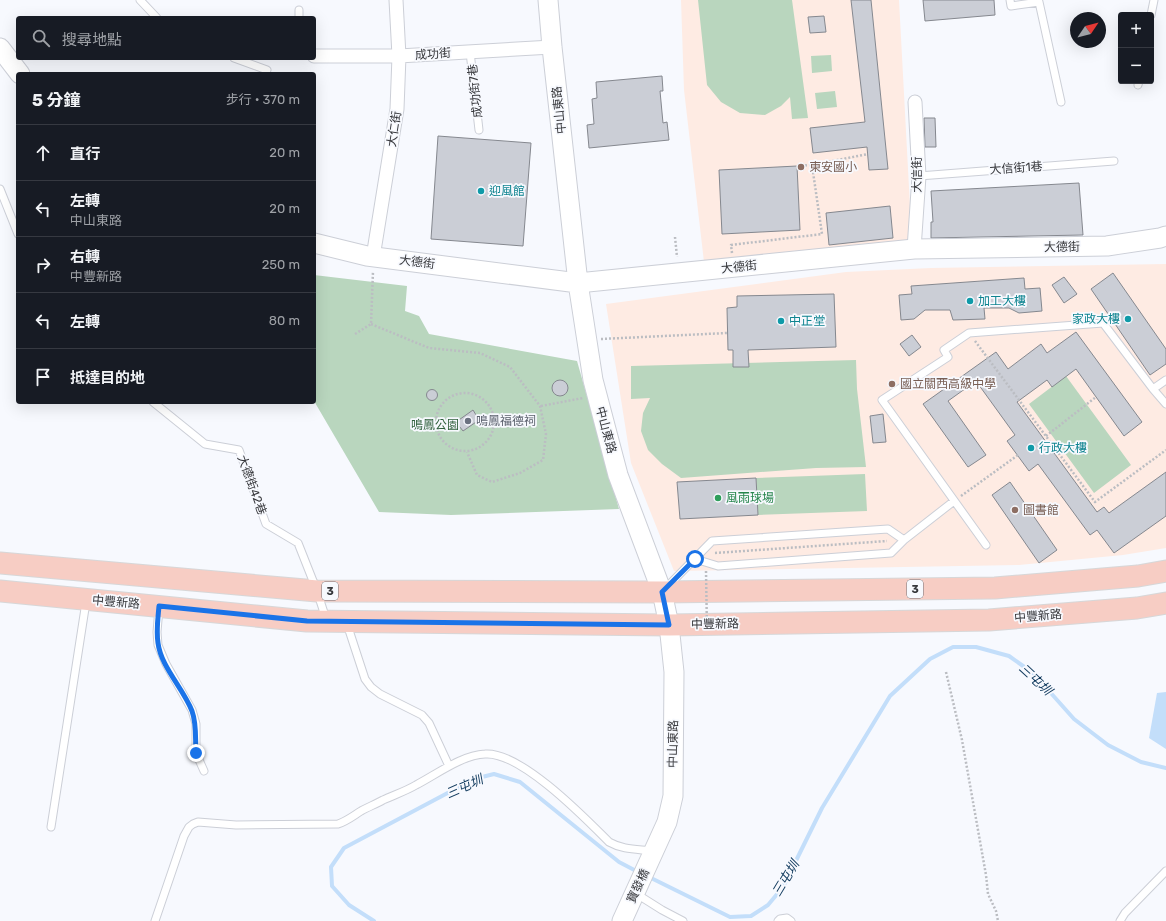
<!DOCTYPE html>
<html lang="zh-TW">
<head>
<meta charset="utf-8">
<style>
	body { margin:0; font-family:Rubik,"Noto Sans TC",sans-serif; background:#20242c; color:#f1f3f6 }
	.controls { position:absolute; right:12px; top:12px; display:grid; overflow:hidden; border-radius:4px; box-shadow:0 4px 16px #0002 }
	.controls button { width:36px; height:36px; display:grid; place-items:center; padding:0; border:0; border-bottom:1px solid #363941; background:#171b24; color:#f1f3f6; font:20px sans-serif }
	.compass { position:absolute; left:1070px; top:12px; width:36px; height:36px; border-radius:50%; background:#171b24; box-shadow:0 4px 16px #0002; rotate:55deg }
	.stop { position:absolute; width:12px; height:12px; margin:-9px; border:3px solid #1a73e8; border-radius:50%; background:#fff }
	.stop.end { background:#1a73e8; border-color:#fff; box-shadow:0 1px 4px #0008 }
	.list { margin:0; padding:0; list-style:none }
	h2 { display:flex; justify-content:space-between; align-items:center; height:52px; margin:0; padding:0 16px; font-size:17px }
	h2 small { font-size:13px; font-weight:400; color:#9ea1a6 }
	.list li { display:grid; grid-template-columns:26px 1fr auto; gap:12px; align-items:center; box-sizing:border-box; height:56px; padding:0 16px; border-top:1px solid #363941 }
	.list b { display:block; font-size:15px; white-space:nowrap }
	.list p { margin:0; font-size:13px; white-space:nowrap; color:#9ea1a6 }
	.list em { font-size:13px; font-style:normal; color:#9ea1a6 }
	.icon { flex:none; width:22px; height:22px; fill:none; stroke:currentColor; stroke-width:2; stroke-linecap:round; stroke-linejoin:round }
	.map { position:relative; flex:none; width:1166px; height:921px; overflow:hidden }
	.search { position:absolute; background:#171b24; box-shadow:0 4px 16px #0002; left:16px; top:16px; width:300px; height:44px; display:flex; align-items:center; gap:10px; box-sizing:border-box; padding:0 14px; border-radius:4px; color:#9ea1a6; font-size:15px }
	.panel { position:absolute; background:#171b24; box-shadow:0 4px 16px #0002; left:16px; top:72px; width:300px; height:332px; border-radius:4px }
	.map>svg:first-child { display:block }
	.education { fill:#feebe3 }
	.green { fill:#b9d6be }
	.water { fill:#c3defa }
	.lines { fill:none; stroke-linecap:round; stroke-linejoin:round }
	.stream { stroke:#c3defa; stroke-width:4 }
	.building { fill:#cbced6; stroke:#85888f }
	.lane-casing { stroke:#cccfd7; stroke-width:9 }
	.street-casing { stroke:#cccfd7; stroke-width:15 }
	.secondary-casing { stroke:#cccfd7; stroke-width:21 }
	.primary-casing { stroke:#d7d7d8; stroke-width:23 }
	.path { stroke:#bbbdc2; stroke-width:2.5; stroke-dasharray:2 2; stroke-linecap:butt }
	.lane { stroke:#fff; stroke-width:7 }
	.street { stroke:#fff; stroke-width:13 }
	.secondary { stroke:#fff; stroke-width:19 }
	.primary { stroke:#f7cdc4; stroke-width:21 }
	.path-bridge { stroke:#bbbdc2; stroke-width:2.5; stroke-dasharray:2 2; stroke-linecap:butt }
	.route { stroke:#1a73e8; stroke-width:5 }
	.education-dot { fill:#8d6e63; stroke:#f7f9fe; stroke-width:1.5 }
	.culture-dot { fill:#0f9aa8; stroke:#f7f9fe; stroke-width:1.5 }
	.worship-dot { fill:#6b7280; stroke:#f7f9fe; stroke-width:1.5 }
	.leisure-dot { fill:#2e9e5b; stroke:#f7f9fe; stroke-width:1.5 }
	.labels { text-anchor:middle; stroke-width:3.5; stroke-linejoin:round; paint-order:stroke }
	.shield { fill:#f7f9fe; stroke:#707176; stroke-width:1 }
	.shield-label { font-size:11px; font-weight:bold; fill:#36373b }
	.street-label { font-size:12px; fill:#36373b; stroke:#f7f9fe }
	.education-label { font-size:12px; fill:#785e54; stroke:#f7f9fe; text-anchor:start }
	.culture-label { font-size:12px; fill:#0d838f; stroke:#f7f9fe; text-anchor:start }
	.worship-label { font-size:12px; fill:#5b616d; stroke:#f7f9fe; text-anchor:start }
	.park-label { font-size:12px; fill:#30603c; stroke:#f7f9fe }
	.leisure-label { font-size:12px; fill:#27864d; stroke:#f7f9fe; text-anchor:start }
	.water-label { font-size:13px; font-style:italic; fill:#0e385c; stroke:#f7f9fe }
</style>
</head>
<body>
<div class="map">
<svg width="1166" height="921" viewBox="0 0 1166 921">
	<rect width="100%" height="100%" fill="#f7f9fe"/>
	<path class="education" d="M681 0H899L912 244 704 262 684 90Z
		M1166 264V548L1123 555 1019 565 674 571 631 463 606 304 846 272 931 268Z"/>
	<path class="green" d="M698 0H792L808 118 792 119 790 97 781 106 765 115 740 113 721 102 707 85Z
		M831 55 832 71 812 73 811 56Z
		M835 91 837 107 817 109 815 93Z
		M314 275 407 286 405 311 419 316 429 334 577 361 619 509 451 515 379 512 314 401Z
		M856 360 857 389 866 467 816 468 681 478 662 464 648 450 641 431 643 413 650 398 631 399V366Z
		M1066 376 1131 465 1094 493 1029 404Z
		M865 474 867 511 758 515 756 478Z"/>
	<path class="water" d="M1166 692V749L1149 738 1157 693Z"/>
	<g class="lines">
		<path class="stream" d="M647 876 730 917 751 916 768 905 783 887 822 808 890 696 930 659 953 647H976L1009 656 1033 673 1074 719 1108 745 1141 762 1166 768
			M374 921 349 905 332 886 331 867 344 848 474 779 494 774 520 782 619 862 640 873"/>
	</g>
	<path class="building" d="M851 0H871L888 169 869 170 867 147 813 153 810 128 865 122Z
		M923 0H994L995 15 925 21Z
		M824 16 826 32 810 33 808 17Z
		M662 76 663 91H660L663 123 667 122 669 140 589 148 587 125 594 124 592 99 597 98 596 82Z
		M924 118H935L936 147H925Z
		M438 136 531 143 523 246 431 239Z
		M797 166 800 230 722 234 719 170Z
		M1079 183 1083 235 931 238V222H933L931 191Z
		M890 206 893 238 829 245 826 213Z
		M1113 273 1166 349V364L1150 375 1091 289Z
		M1064 277 1077 294 1064 303 1052 285Z
		M1024 278 1025 289 1040 288 1042 311 1019 313 1009 308H984L985 319 953 320 950 310H925L914 319 901 320 899 295 912 294 911 286Z
		M834 294 836 347 748 350 749 367H733V350H728L727 308 737 307V296Z
		M1076 332 1142 422 1124 436 1076 369 1052 387 1047 380 1017 402 1097 512 1104 507 1109 513 1166 472V516L1114 553 1097 530 1090 535 1038 464 1029 471 1007 441 1015 435 976 381 948 401 986 455 968 467 923 404 996 352 1008 369 1041 344 1047 353Z
		M912 335 921 347 909 356 900 344Z
		M552 388a8 8 0 1 1 16 0a8 8 0 1 1-16 0Z
		M426.5 395a5.5 5.5 0 1 1 11 0a5.5 5.5 0 1 1-11 0Z
		M473 410 479 420 463 431 456 422Z
		M883 414 886 442 873 443 870 416Z
		M756 478 758 515 680 519 677 482Z
		M1010 482 1057 550 1039 563 992 495Z"/>
	<g class="lines">
		<defs>
			<path id="lane" d="M140 0 157 18
				M1010 0 1011 6 1039 2 1061 102
				M299 10V18
				M1151 15 1154 0
				M470 52 479 130
				M234 58 267 70
				M1138 85 1139 81
				M919 176 1114 161
				M0 189 18 234
				M1153 389 1166 404
				M153 402 205 444 239 450 266 524 298 543 317 591 326 619
				M904 540 954 501
				M986 545 882 400 948 357 944 350 969 333 1103 323 1153 389 1166 380
				M666 588 712 541 888 529 904 540 891 553 718 566 695 559
				M159 608 157 632 158 645 166 664 192 710 196 724V753L204 771
				M347 624 365 679 371 687 380 694 422 715 429 723 449 766
				M51 827 86 602
				M635 893 662 910 683 921
				M155 921 184 836 189 827 193 824 198 822 236 825 338 824C347 821 353 816 361 811 368 807 376 804 383 800 394 795 406 791 416 785 437 774 462 755 485 754 520 751 585 818 609 842 623 850 637 849 653 851
				M778 921 780 919 787 918 791 921
				M1120 921 1125 913 1166 871"/>
			<path id="street" d="M314 56H399L552 47
				M914 249 919 176 915 102
				M373 257 397 109 399 56 396 0"/>
			<path id="secondary" d="M548 0 552 47 578 283 593 380 618 475 662 592 669 625 674 672 673 796 667 822 622 921
				M0 48 20 74
				M314 243 367 256 578 283 914 249 1107 246 1160 238 1166 236"/>
			<path id="primary" d="M0 563 317 591 662 592 995 588 1138 576 1166 571
				M0 591 307 621 669 625 989 620 1137 608 1166 603"/>
		</defs>
		<use href="#lane" class="lane-casing"/>
		<use href="#street" class="street-casing"/>
		<use href="#secondary" class="secondary-casing"/>
		<use href="#primary" class="primary-casing"/>
		<path class="path" d="M797 166 812 165 868 154
			M675 237 677 257
			M732 253 731 245 822 234 812 165
			M371 324 429 348 480 353 510 367 540 406 546 434 543 460 520 473 492 482 477 475 467 452
			M355 334 371 324 373 271
			M601 339 727 333
			M975 341 1095 502 1166 450
			M436 422a29 29 0 1 1 58 0a29 29 0 1 1-58 0Z
			M541 406 583 398
			M1046 436 1096 397
			M961 496 1018 455
			M715 553 887 541
			M946 672 962 740 986 875 988 894 996 911 998 921"/>
		<use href="#lane" class="lane"/>
		<use href="#street" class="street"/>
		<use href="#secondary" class="secondary"/>
		<use href="#primary" class="primary"/>
		<path class="path-bridge" d="M706 571 707 631"/>
	</g>
	<g class="lines">
		<path class="route" d="M196 753C195 739 197 725 192 711 183 688 161 667 158 643 156 631 158 618 159 606L307 621 669 625 662 592 695 559"/>
	</g>
	<g class="education-dot">
		<circle cx="801" cy="167" r="4"/>
		<circle cx="892" cy="384" r="4"/>
		<circle cx="1015" cy="510" r="4"/>
	</g>
	<g class="culture-dot">
		<circle cx="481" cy="191" r="4"/>
		<circle cx="970" cy="301" r="4"/>
		<circle cx="1128" cy="319" r="4"/>
		<circle cx="781" cy="321" r="4"/>
		<circle cx="1031" cy="448" r="4"/>
	</g>
	<circle class="worship-dot" cx="468" cy="421" r="4"/>
	<circle class="leisure-dot" cx="718" cy="498" r="4"/>
	<g class="labels">
		<g class="shield">
			<rect x="907" y="580" width="16" height="18" rx="3"/>
			<rect x="322" y="582" width="16" height="18" rx="3"/>
		</g>
		<g class="shield-label">
			<text x="915" y="593">3</text>
			<text x="330" y="595">3</text>
		</g>
		<g class="street-label">
			<text transform="translate(433 54) rotate(-4)" y="4">成功街</text>
			<text transform="translate(475 91) rotate(-96)" y="4">成功街7巷</text>
			<text transform="translate(559 110) rotate(-96)" y="4">中山東路</text>
			<text transform="translate(394 129) rotate(-81)" y="4">大仁街</text>
			<text transform="translate(1016 168) rotate(-4)" y="4">大信街1巷</text>
			<text transform="translate(917 175) rotate(-90)" y="4">大信街</text>
			<text transform="translate(1062 247) rotate(-1)" y="4">大德街</text>
			<text transform="translate(417 262) rotate(7)" y="4">大德街</text>
			<text transform="translate(739 267) rotate(-6)" y="4">大德街</text>
			<text transform="translate(606 430) rotate(75)" y="4">中山東路</text>
			<text transform="translate(252 485) rotate(70)" y="4">大德街42巷</text>
			<text transform="translate(116 602) rotate(5)" y="4">中豐新路</text>
			<text transform="translate(1038 616) rotate(-5)" y="4">中豐新路</text>
			<text transform="translate(715 624) rotate(-1)" y="4">中豐新路</text>
			<text transform="translate(673 744) rotate(-89)" y="4">中山東路</text>
			<text transform="translate(638 886) rotate(-65)" y="4">寶發橋</text>
		</g>
		<g class="education-label">
			<text x="809" y="171">東安國小</text>
			<text x="900" y="388">國立關西高級中學</text>
			<text x="1023" y="514">圖書館</text>
		</g>
		<g class="culture-label">
			<text x="489" y="195">迎風館</text>
			<text x="978" y="305">加工大樓</text>
			<text x="1120" y="323" text-anchor="end">家政大樓</text>
			<text x="789" y="325">中正堂</text>
			<text x="1039" y="452">行政大樓</text>
		</g>
		<g class="worship-label">
			<text x="476" y="425">鳴鳳福德祠</text>
		</g>
		<g class="park-label">
			<text x="435" y="429">鳴鳳公園</text>
		</g>
		<g class="leisure-label">
			<text x="726" y="502">風雨球場</text>
		</g>
		<g class="water-label">
			<text transform="translate(1036 679) rotate(43)" y="5">三屯圳</text>
			<text transform="translate(464 786) rotate(-24)" y="5">三屯圳</text>
			<text transform="translate(785 878) rotate(-59)" y="5">三屯圳</text>
		</g>
	</g>
</svg>
<div class="controls">
<button>+</button>
<button>−</button>
</div>
<svg class="compass" viewBox="-18 -18 36 36"><path d="M0-13l5 13h-10z" fill="#e53935"/><path d="M0 13l5-13h-10z" fill="#9ea1a6"/></svg>
<div class="stop" style="left:695px;top:559px"></div>
<div class="stop end" style="left:196px;top:753px"></div>
<div class="search"><svg class="icon" aria-label="search" viewBox="0 0 24 24"><circle cx="10" cy="10" r="6"/><path d="M15 15l6 6"/></svg>搜尋地點</div>
<section class="panel">
<h2>5 分鐘<small>步行 · 370 m</small></h2>
<ul class="list">
<li><svg class="icon" aria-label="ahead" viewBox="0 0 24 24"><path d="M12 20V5M6 11l6-6 6 6"/></svg><div><b>直行</b></div><em>20 m</em></li>
<li><svg class="icon" aria-label="left" viewBox="0 0 24 24"><path d="M17 20v-9H6M10 6l-5 5 5 5"/></svg><div><b>左轉</b><p>中山東路</p></div><em>20 m</em></li>
<li><svg class="icon" aria-label="right" viewBox="0 0 24 24"><path d="M7 20v-9h11M14 6l5 5-5 5"/></svg><div><b>右轉</b><p>中豐新路</p></div><em>250 m</em></li>
<li><svg class="icon" aria-label="left" viewBox="0 0 24 24"><path d="M17 20v-9H6M10 6l-5 5 5 5"/></svg><div><b>左轉</b></div><em>80 m</em></li>
<li><svg class="icon" aria-label="arrive" viewBox="0 0 24 24"><path d="M6 21V4h12l-3 4 3 4H6"/></svg><div><b>抵達目的地</b></div></li>
</ul>
</section>
</div>
</body>
</html>
